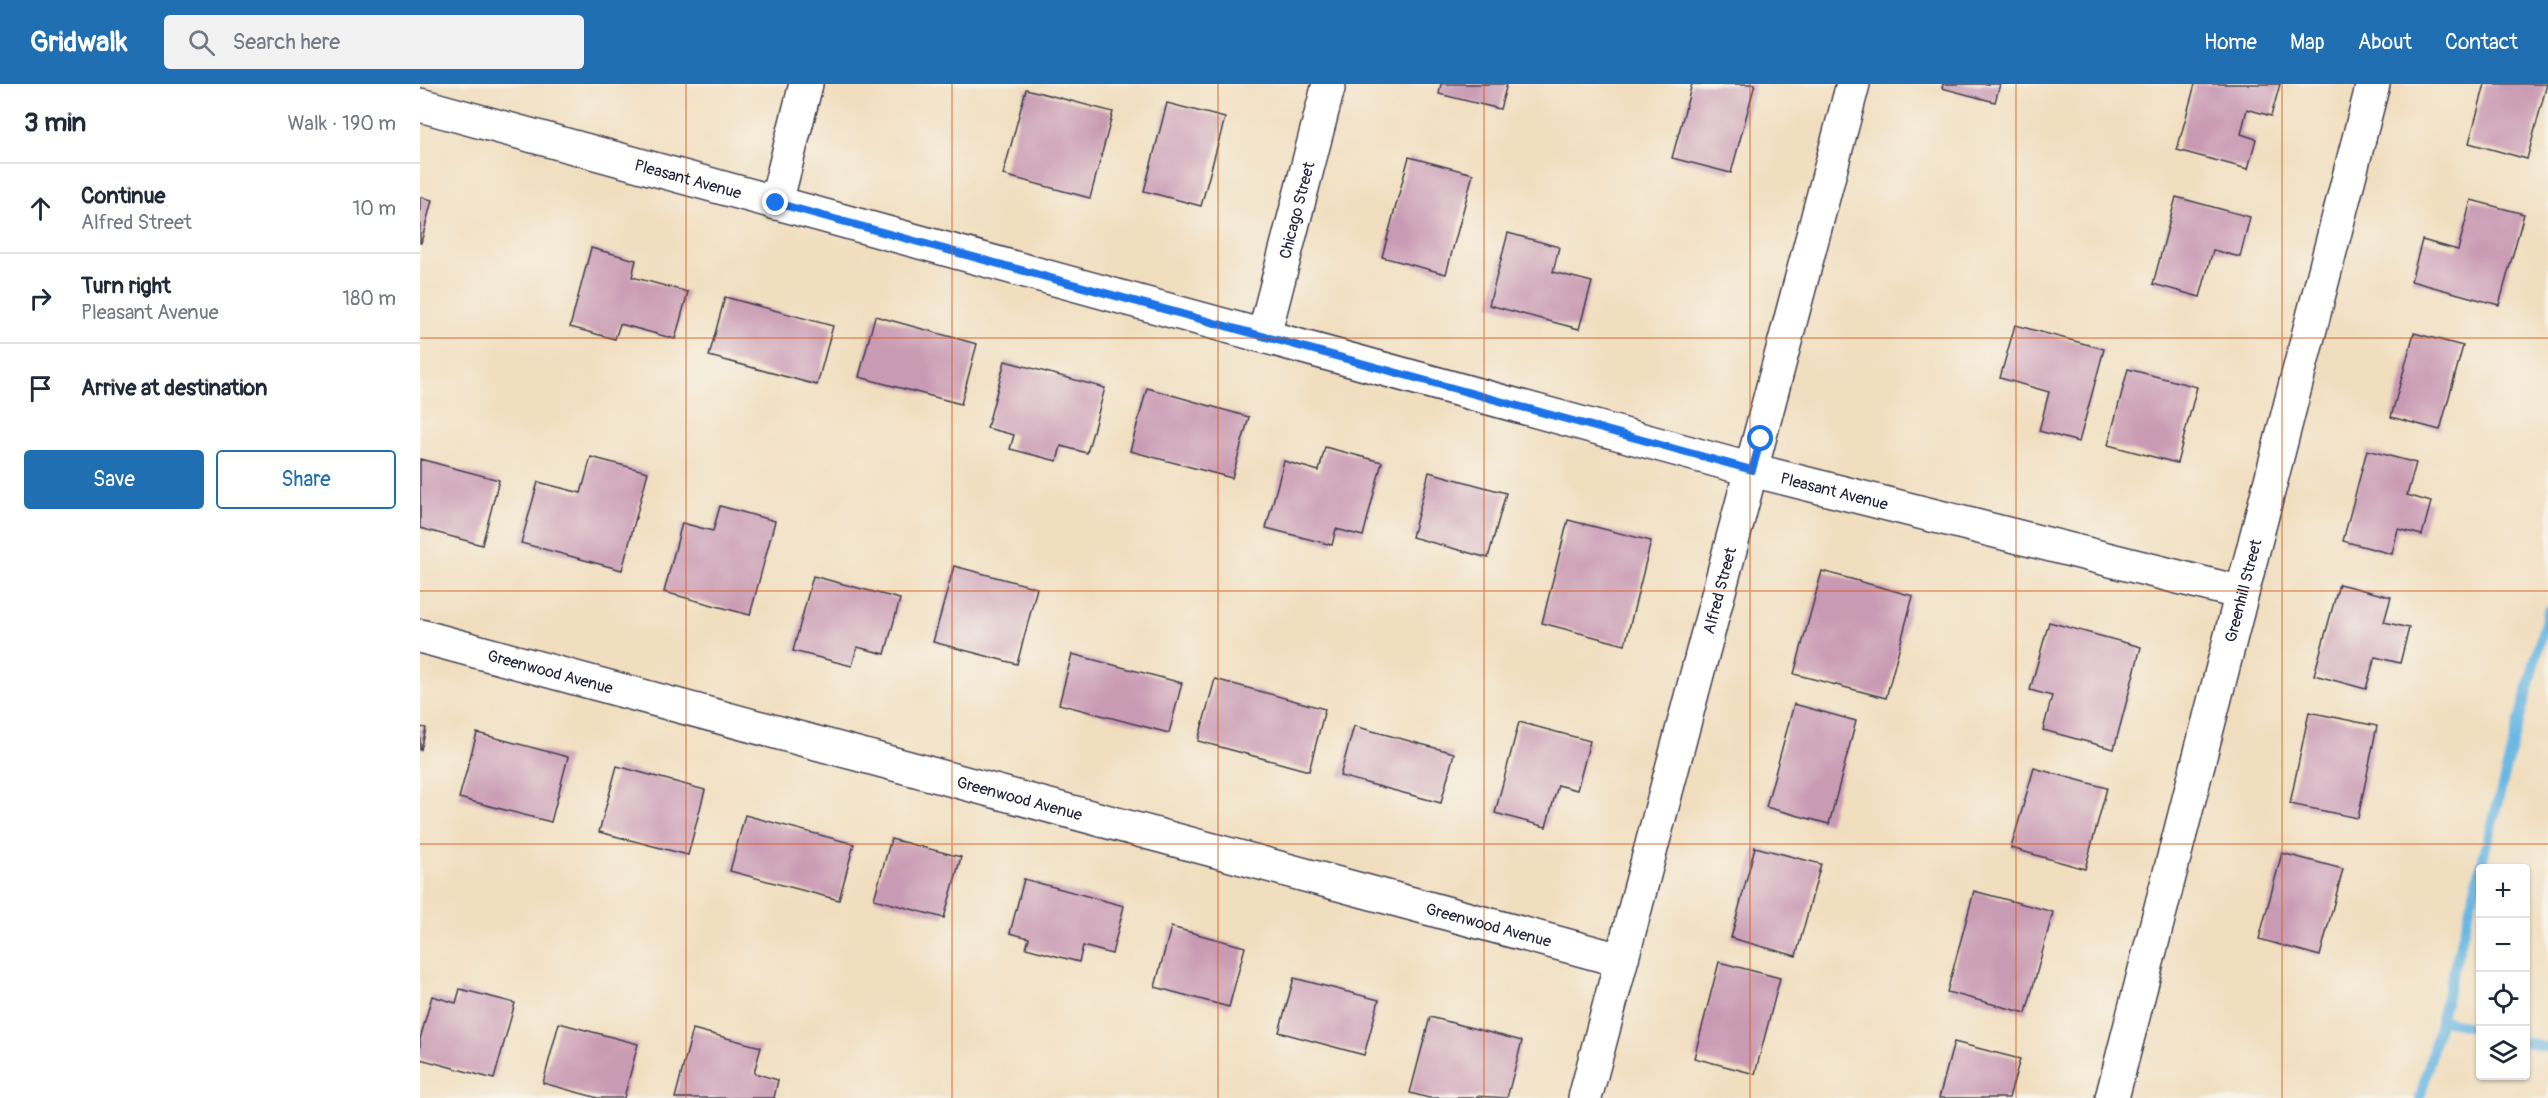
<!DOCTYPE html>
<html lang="en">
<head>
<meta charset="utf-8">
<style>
	body { margin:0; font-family:Pangolin,sans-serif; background:#f2f2f3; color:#1f2937 }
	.controls { position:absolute; right:18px; bottom:18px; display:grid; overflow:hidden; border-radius:6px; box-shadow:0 2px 4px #0004 }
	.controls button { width:54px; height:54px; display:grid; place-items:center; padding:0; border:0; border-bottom:2px solid #e0e1e3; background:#fff; color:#1f2937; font:30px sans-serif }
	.stop { position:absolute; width:18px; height:18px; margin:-14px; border:4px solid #1a73e8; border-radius:50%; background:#fff }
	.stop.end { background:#1a73e8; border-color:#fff; box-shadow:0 2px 6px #0008 }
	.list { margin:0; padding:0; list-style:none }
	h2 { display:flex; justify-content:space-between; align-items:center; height:78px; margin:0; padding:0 24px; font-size:26px }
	h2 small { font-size:20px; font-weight:400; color:#747a83 }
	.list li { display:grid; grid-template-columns:39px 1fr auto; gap:18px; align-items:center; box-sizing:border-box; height:90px; padding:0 24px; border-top:2px solid #e0e1e3 }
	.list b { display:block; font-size:22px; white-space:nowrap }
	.list p { margin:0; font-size:20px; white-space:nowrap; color:#747a83 }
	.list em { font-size:20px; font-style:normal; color:#747a83 }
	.actions { display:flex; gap:12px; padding:18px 24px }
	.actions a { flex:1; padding:14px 0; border:2px solid #1f6fb2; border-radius:6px; text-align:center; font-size:21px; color:#1f6fb2 }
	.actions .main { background:#1f6fb2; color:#fff }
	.icon { flex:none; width:33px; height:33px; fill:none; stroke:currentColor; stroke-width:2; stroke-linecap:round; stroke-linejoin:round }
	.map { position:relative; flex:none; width:2128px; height:1014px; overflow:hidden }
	header { display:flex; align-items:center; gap:36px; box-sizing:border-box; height:84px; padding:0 30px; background:#1f6fb2; color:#fff }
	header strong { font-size:28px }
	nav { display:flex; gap:33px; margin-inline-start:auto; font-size:21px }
	.search { width:420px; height:54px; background:#f2f2f3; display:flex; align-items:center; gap:15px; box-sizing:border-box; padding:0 21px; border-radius:6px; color:#747a83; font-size:22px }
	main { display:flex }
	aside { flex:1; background:#fff }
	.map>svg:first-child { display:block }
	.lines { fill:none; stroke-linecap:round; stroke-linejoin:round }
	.stream { stroke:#69b7e3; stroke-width:10 }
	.building { fill:#c99ab3 }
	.minor-casing { stroke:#413e4f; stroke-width:36 }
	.minor { stroke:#fff; stroke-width:33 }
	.route { stroke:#1a73e8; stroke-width:8 }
	.grid { fill:none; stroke:#d45411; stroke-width:1.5; stroke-opacity:0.55 }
	.labels { text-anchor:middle; stroke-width:5; stroke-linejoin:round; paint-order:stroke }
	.street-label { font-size:16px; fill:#22223b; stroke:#f7f3e8 }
</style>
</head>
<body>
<header>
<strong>Gridwalk</strong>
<div class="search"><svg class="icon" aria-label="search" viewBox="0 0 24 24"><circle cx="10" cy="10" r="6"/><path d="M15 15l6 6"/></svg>Search here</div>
<nav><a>Home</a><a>Map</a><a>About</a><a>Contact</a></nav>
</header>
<main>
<aside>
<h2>3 min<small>Walk · 190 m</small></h2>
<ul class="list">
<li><svg class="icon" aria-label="ahead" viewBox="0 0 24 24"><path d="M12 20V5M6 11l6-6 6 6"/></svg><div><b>Continue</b><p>Alfred Street</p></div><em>10 m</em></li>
<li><svg class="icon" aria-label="right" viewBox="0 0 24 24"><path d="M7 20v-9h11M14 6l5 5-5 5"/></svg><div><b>Turn right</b><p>Pleasant Avenue</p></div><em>180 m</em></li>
<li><svg class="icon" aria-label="arrive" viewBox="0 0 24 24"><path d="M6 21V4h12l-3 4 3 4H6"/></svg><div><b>Arrive at destination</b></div></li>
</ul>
<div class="actions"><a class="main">Save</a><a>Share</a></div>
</aside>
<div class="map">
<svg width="2128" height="1014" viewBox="0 0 2128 1014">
	<rect width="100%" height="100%" fill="#f7f3e8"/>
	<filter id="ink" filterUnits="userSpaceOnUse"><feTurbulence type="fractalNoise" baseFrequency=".0167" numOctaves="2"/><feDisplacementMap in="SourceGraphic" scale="12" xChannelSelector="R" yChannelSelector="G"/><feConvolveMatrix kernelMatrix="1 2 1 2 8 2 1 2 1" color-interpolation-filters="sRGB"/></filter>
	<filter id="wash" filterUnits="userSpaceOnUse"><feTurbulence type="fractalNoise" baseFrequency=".008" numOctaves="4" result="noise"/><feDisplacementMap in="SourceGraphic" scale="24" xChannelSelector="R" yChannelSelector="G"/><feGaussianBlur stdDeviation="1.35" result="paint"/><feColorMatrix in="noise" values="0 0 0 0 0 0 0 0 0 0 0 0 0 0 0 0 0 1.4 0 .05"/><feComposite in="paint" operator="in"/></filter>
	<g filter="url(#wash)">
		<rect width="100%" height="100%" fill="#f1debf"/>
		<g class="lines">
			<path class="stream" d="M2021 935 2060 946
				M2106 958 2128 964
				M2000 1014 2128 527"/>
		</g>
		<g id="blocks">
			<path class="building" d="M1021 0H1087L1080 25 1019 10Z
				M1272 0H1335L1311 89 1252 74Z
				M1523 0H1580L1575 18 1522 4Z
				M1775 0H1860L1851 32 1827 25 1821 50 1836 55 1828 85 1757 66Z
				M2065 0H2127L2107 75 2049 59Z
				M606 5 693 28 670 114 583 91Z
				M747 19 805 34 781 122 724 107Z
				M989 73 1053 90 1026 190 962 173Z
				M0 113 12 116 1 159H0Z
				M1756 113 1830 133 1820 173 1793 166 1780 213 1733 200Z
				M2051 116 2104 130 2079 221 1991 197 2002 156 2038 166Z
				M1088 149 1139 163 1133 188 1172 198 1159 245 1069 221Z
				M171 164 216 176 212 193 268 208 255 255 200 240 195 255 150 243Z
				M305 213 413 242 397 301 289 272Z
				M455 232 557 260 541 320 439 293Z
				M1595 241 1684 265 1659 358 1619 347 1629 308 1580 294Z
				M1994 249 2043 262 2020 346 1971 333Z
				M585 277 685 304 667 369 641 362 637 377 590 365 594 351 567 344Z
				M1708 285 1777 303 1757 379 1688 361Z
				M727 304 829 333 812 394 710 367Z
				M905 363 962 378 943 452 916 445 912 461 846 444 864 377 899 387Z
				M1947 366 1996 379 1987 411 2011 418 2002 451 1978 445 1972 470 1923 457Z
				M171 373 228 388 202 486 101 459 118 398 161 409Z
				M0 375 79 396 62 461 0 444Z
				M1009 388 1086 409 1068 474 992 453Z
				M300 422 355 437 330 531 244 508 262 439 293 447Z
				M1148 436 1231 457 1205 561 1122 539Z
				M534 482 617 504 597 580 513 558Z
				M1402 487 1493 512 1466 614 1374 590Z
				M393 492 480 515 465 570 437 563 432 582 373 567Z
				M1919 500 1971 513 1964 538 1989 544 1980 579 1955 573 1946 605 1894 591Z
				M1629 538 1721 563 1694 665 1623 646 1632 612 1610 606Z
				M652 570 762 599 749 649 639 620Z
				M795 595 905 625 889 687 778 657Z
				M1374 620 1436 637 1409 740 1346 723Z
				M1889 628 1957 642 1938 734 1870 720Z
				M1099 638 1170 657 1157 706 1138 701 1126 743 1075 729Z
				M934 642 1034 669 1021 719 920 692Z
				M0 643 6 644 1 666H0Z
				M57 649 148 673 131 738 39 714Z
				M197 682 285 706 268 771 179 748Z
				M1614 684 1687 704 1665 785 1591 764Z
				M325 731 434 760 419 816 310 787Z
				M471 755 541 773 524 834 454 815Z
				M1335 763 1401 780 1376 872 1311 854Z
				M1862 769 1923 785 1900 872 1839 855Z
				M604 795 704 822 692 870 663 862 659 878 606 864 609 854 590 849Z
				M1554 807 1633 828 1606 929 1527 908Z
				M751 843 825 863 809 923 735 903Z
				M1299 878 1360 894 1335 990 1274 974Z
				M874 894 959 916 944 971 859 948Z
				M40 905 95 919 74 995 0 975V955L12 912 36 919Z
				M1010 933 1102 957 1087 1014 1057 1012V1014H1009L990 1009Z
				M139 939 218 960 204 1014H178L123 999Z
				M273 945 341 963 334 989 358 996 354 1014H255Z
				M1534 958 1600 975 1589 1014H1519Z"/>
		</g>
	</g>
	<g filter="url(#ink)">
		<use href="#blocks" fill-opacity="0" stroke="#413e4f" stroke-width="1.5"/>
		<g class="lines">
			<defs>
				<g id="minor">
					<path id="s1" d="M0 21 1332 386 1822 509"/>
					<path d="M356 119 386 0"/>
					<path id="s2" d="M844 251 909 0"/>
					<path id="s3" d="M0 552 1200 876"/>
					<path id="s4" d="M1165 1014 1433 0"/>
					<path id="s5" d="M1692 1014 1953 0"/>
				</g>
			</defs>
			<use href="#minor" class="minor-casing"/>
			<use href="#minor" class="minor"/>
		</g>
	</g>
	<g class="lines" filter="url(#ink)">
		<path class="route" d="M356 119 1332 386 1341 355"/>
	</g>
	<path class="grid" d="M266 0V1014M532 0V1014M798 0V1014M1064 0V1014M1330 0V1014M1596 0V1014M1862 0V1014M0 254H2128M0 507H2128M0 760H2128"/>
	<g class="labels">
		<g class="street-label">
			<text dy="6" stroke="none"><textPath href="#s1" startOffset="278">Pleasant Avenue</textPath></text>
			<text dy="6" stroke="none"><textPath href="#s2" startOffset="129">Chicago Street</textPath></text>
			<text dy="6" stroke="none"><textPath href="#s1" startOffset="1466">Pleasant Avenue</textPath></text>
			<text dy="6" stroke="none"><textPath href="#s4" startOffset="525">Alfred Street</textPath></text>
			<text dy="6" stroke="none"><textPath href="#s5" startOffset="524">Greenhill Street</textPath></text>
			<text dy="6" stroke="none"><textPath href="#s3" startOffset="135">Greenwood Avenue</textPath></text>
			<text dy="6" stroke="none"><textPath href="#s3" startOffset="621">Greenwood Avenue</textPath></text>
			<text dy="6" stroke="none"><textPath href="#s3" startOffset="1107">Greenwood Avenue</textPath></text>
		</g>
	</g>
</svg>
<div class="controls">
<button>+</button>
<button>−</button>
<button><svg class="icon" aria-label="locate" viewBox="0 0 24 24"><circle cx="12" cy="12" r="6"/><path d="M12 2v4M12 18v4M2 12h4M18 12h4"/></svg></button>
<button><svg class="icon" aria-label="layers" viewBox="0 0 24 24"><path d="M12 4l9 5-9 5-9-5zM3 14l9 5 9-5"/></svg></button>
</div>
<div class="stop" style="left:1341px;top:355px"></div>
<div class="stop end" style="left:356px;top:119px"></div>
</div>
</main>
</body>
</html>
